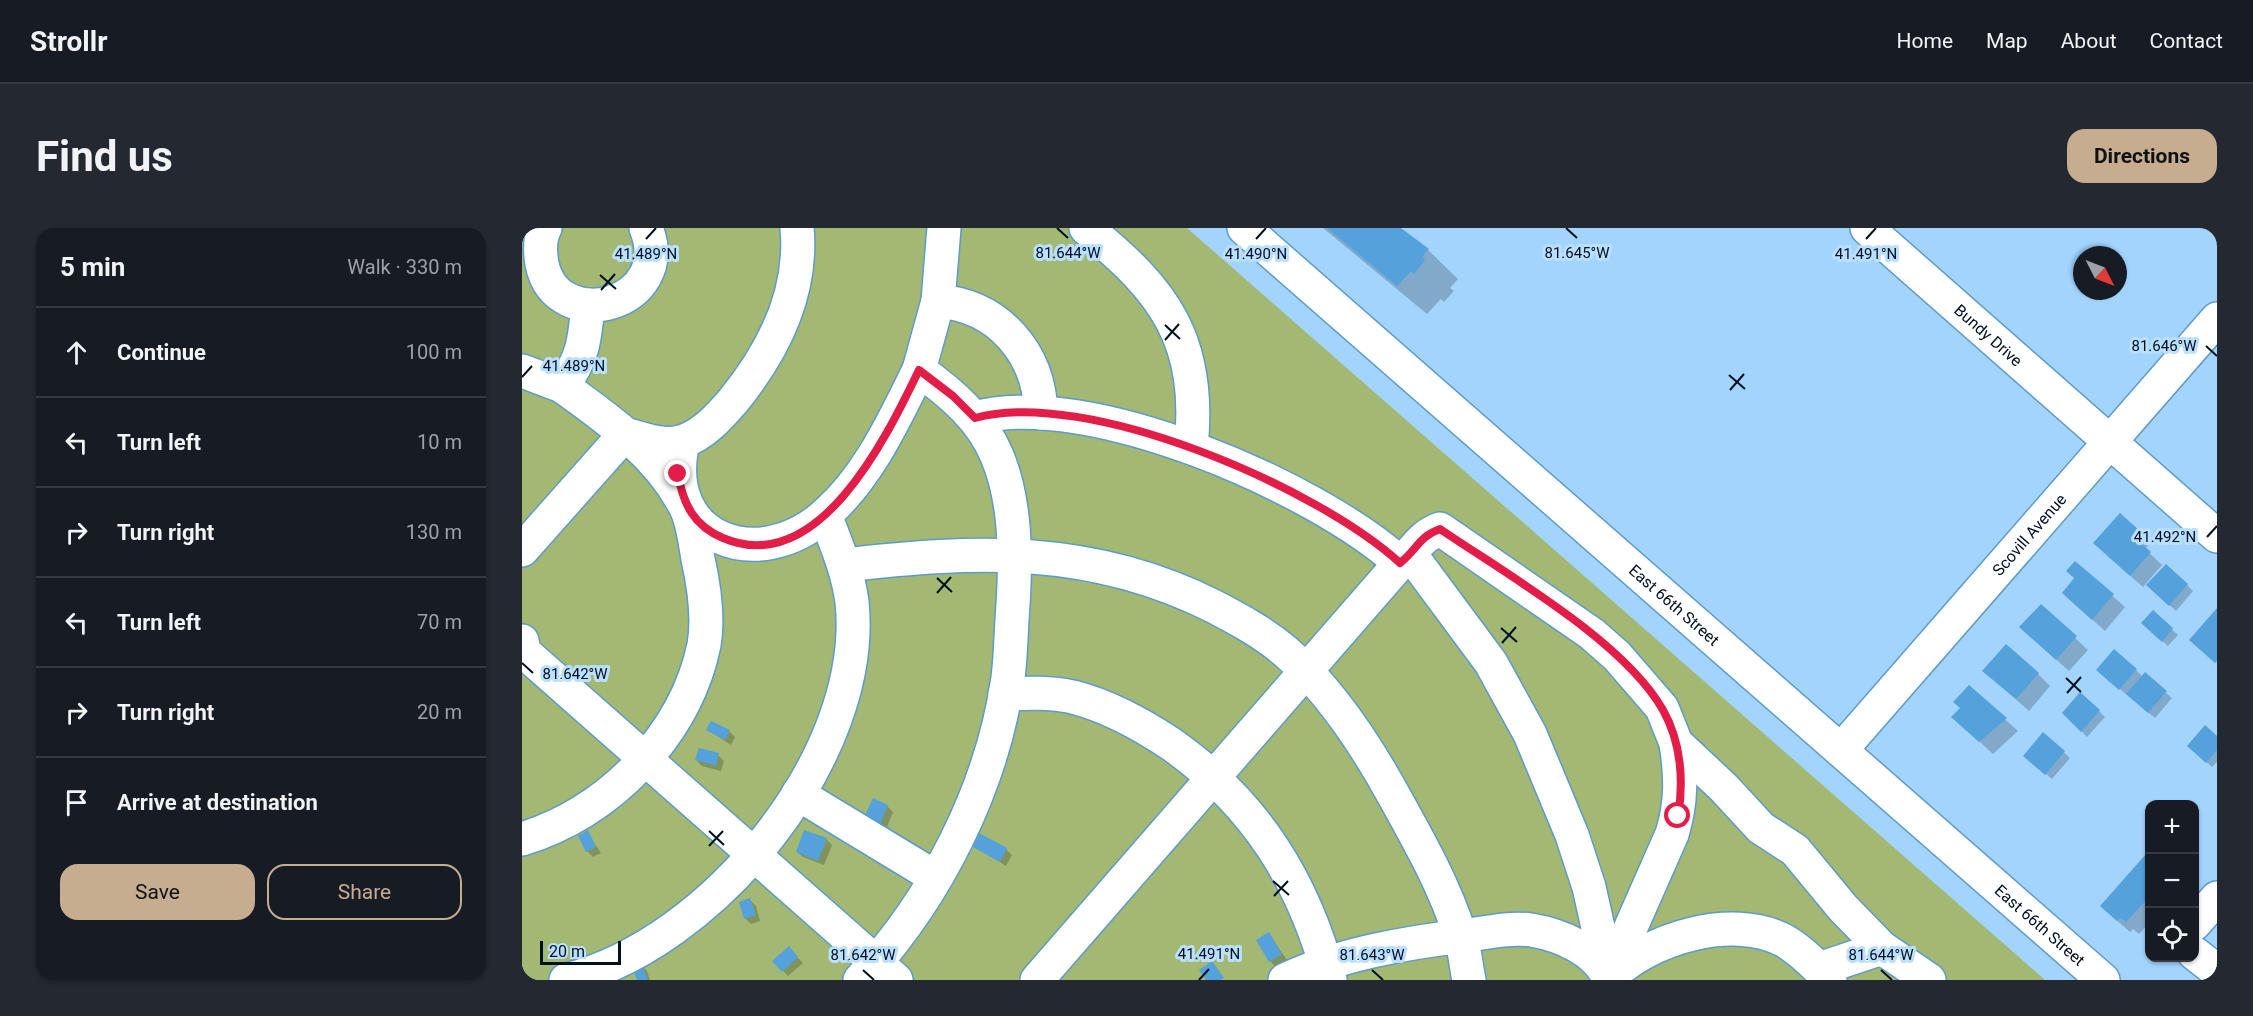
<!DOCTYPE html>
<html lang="en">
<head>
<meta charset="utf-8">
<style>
	body { margin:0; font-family:Roboto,sans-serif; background:#242831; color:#f1f3f6 }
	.controls { position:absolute; right:18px; bottom:18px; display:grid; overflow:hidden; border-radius:12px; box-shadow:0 2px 4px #0004 }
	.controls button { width:54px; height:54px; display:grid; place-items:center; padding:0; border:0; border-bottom:2px solid #363941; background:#171b24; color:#f1f3f6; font:30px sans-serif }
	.compass { position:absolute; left:1551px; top:18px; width:54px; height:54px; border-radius:50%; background:#171b24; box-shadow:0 2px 4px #0004; rotate:132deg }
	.scale { position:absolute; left:18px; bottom:15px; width:81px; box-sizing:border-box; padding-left:6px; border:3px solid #001022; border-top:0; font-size:16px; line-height:21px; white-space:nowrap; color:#001022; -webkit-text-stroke:4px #bbe0ff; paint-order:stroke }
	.stop { position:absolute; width:18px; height:18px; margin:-14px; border:4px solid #e11d48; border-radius:50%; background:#fff }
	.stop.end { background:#e11d48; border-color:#fff; box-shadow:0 2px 6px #0008 }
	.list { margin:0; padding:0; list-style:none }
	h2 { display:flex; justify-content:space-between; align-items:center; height:78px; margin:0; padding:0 24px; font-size:26px }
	h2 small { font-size:20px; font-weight:400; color:#9ea1a6 }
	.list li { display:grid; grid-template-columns:39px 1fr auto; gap:18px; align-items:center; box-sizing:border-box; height:90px; padding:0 24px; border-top:2px solid #363941 }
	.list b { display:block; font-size:22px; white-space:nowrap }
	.list em { font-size:20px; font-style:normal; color:#9ea1a6 }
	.actions { display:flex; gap:12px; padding:18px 24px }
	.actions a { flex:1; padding:14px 0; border:2px solid #c6ad90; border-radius:18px; text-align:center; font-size:21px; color:#c6ad90 }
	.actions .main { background:#c6ad90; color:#111 }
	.icon { flex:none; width:33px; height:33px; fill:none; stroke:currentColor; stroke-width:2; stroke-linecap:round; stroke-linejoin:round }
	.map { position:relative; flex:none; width:1695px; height:752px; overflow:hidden; border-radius:18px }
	header { display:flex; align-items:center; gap:36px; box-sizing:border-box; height:84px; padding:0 30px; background:#171b24; border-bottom:2px solid #363941 }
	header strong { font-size:28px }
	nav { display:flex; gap:33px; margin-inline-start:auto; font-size:21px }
	.intro { display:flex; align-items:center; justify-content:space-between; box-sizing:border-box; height:144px; padding:0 36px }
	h1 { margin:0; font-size:42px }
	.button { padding:15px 27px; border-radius:18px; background:#c6ad90; color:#111; font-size:21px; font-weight:700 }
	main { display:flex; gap:36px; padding:0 36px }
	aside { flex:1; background:#171b24; border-radius:18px; box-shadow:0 2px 4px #0004 }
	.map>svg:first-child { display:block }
	.green { fill:#a2b873 }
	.shadow { fill:#0003 }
	.building { fill:#54a1dc }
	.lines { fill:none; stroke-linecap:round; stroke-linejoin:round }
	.minor-casing { stroke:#5d9bcb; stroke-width:36 }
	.minor { stroke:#fff; stroke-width:33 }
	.route { stroke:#e11d48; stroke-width:8 }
	.ticks { fill:none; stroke:#001022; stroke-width:2 }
	.labels { text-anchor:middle; stroke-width:6; stroke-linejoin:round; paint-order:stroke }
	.street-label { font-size:16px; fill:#001022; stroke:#bbe0ff }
	.ticks-label { font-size:15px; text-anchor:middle; fill:#001022; stroke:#bbe0ff; stroke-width:6; stroke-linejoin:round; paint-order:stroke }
</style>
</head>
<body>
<header>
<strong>Strollr</strong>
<nav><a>Home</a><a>Map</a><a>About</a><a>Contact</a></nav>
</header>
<div class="intro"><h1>Find us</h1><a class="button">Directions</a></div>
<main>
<aside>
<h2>5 min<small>Walk · 330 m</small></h2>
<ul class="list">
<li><svg class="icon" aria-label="ahead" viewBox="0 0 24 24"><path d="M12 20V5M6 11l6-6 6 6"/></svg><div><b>Continue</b></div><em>100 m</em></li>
<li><svg class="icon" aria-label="left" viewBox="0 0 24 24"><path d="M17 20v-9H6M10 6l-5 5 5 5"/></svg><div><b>Turn left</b></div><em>10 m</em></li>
<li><svg class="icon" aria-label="right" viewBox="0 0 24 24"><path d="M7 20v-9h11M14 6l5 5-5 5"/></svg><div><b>Turn right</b></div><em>130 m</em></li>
<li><svg class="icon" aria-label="left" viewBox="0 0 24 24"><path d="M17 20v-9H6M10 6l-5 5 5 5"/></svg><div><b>Turn left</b></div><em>70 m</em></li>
<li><svg class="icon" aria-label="right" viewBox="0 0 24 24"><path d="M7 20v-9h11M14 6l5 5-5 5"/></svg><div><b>Turn right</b></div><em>20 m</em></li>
<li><svg class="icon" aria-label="arrive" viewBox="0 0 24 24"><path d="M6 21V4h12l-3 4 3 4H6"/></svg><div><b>Arrive at destination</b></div></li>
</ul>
<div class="actions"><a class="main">Save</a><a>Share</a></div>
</aside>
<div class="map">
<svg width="1695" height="752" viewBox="0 0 1695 752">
	<rect width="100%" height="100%" fill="#a3d4fd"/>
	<path class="green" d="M0 0H665L1523 752H0Z"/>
	<path class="shadow" d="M801 0H877L906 22 936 51 928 60 932 63 922 74 919 71 905 86Z
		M1616 303 1628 315 1623 321 1640 337 1621 359 1586 328Z
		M1553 335 1603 379 1583 403 1554 377Z
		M1626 357H1665L1671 363 1654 383Z
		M1519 378 1566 422 1547 443 1511 411Z
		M1631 384 1656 407 1646 418 1627 401Z
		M1614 442 1621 449 1623 447 1650 470 1633 490 1582 448Z
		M1516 446 1528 458 1507 483 1475 455Z
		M1447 459 1496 503 1471 526 1444 501 1439 480Z
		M1577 483 1583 489 1565 509 1542 485Z
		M186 502 207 503 213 509 209 517Z
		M1522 506 1548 530 1530 551 1509 533Z
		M1695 510V534L1690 539 1672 523Z
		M196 527 202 533 199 543 180 538 174 532Z
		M365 578 371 584 363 604 349 598Z
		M65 604 79 625 71 629 65 623Z
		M304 611 310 617 302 637 281 629 275 624Z
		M453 619 484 621 490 627 484 638Z
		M1628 631V694L1617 706 1611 701 1608 704 1592 690Z
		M228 672 234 678 238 693 229 696 223 690Z
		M747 706 765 732 754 739 748 733Z
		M266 720 281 735 266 748 252 733Z
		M119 737 125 743 128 752H116L112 740Z"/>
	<path class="building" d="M805 0H879L907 21 900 29 903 32 892 46 889 43 875 58Z
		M1598 285 1617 302 1611 308 1629 324 1608 348 1571 315Z
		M1553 333 1592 366 1570 392 1540 365 1552 350 1544 343Z
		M1644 336 1666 356 1647 378 1624 357Z
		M1519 376 1555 408 1534 432 1497 399Z
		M1695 380V433L1693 435 1667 412Z
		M1631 382 1651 400 1640 414 1619 395Z
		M1484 416 1517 445 1494 471 1460 443Z
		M1592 421 1615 441 1597 462 1574 442Z
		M1623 444 1645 463 1626 485 1604 466Z
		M1447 457 1485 490 1457 514 1429 489 1438 480 1431 474Z
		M1558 464 1578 482 1559 504 1540 485Z
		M189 493 208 502 203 512 184 502Z
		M1683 497 1695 508V522L1684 535 1665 518Z
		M1521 504 1543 523 1523 547 1501 528Z
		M177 520 197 525 194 538 173 532Z
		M351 570 366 577 357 599 341 592Z
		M66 602 74 619 64 624 56 608Z
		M282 602 305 610 296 633 274 624Z
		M457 605 485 620 478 634 451 619Z
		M1624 626 1628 629V668L1604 694 1598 690 1595 693 1578 678Z
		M228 670 234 687 222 691 217 674Z
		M747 704 760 726 747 734 734 712Z
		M267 718 276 729 260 744 250 733Z
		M690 733 702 750 699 752H684L677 742Z
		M119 735 126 752H115L110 739Z"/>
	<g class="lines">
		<defs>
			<g id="minor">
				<path d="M23 0C17 11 18 24 20 36 35 109 155 77 124 0"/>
				<path d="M564 0C643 62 680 114 669 219"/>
				<path id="s1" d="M722 0 1581 752"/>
				<path id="s2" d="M1345 0 1695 308"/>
				<path d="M416 73C477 78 517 125 519 185"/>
				<path d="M397 142 416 73 422 0"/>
				<path d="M0 143 40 158"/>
				<path d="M453 190C565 159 794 259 878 335"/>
				<path d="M161 214C138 312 237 347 304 286 347 248 372 192 397 142 429 165 460 191 475 228 494 273 494 329 491 377 489 401 489 426 486 450 470 560 414 671 338 752"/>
				<path d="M0 322 103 206C120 211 144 220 162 213 182 206 198 188 211 173 251 124 281 65 275 0"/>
				<path d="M889 327 969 435 1008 506 1050 607 1067 659 1087 749"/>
				<path d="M323 337C454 322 569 317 691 378 716 391 742 405 764 424 808 462 844 517 872 568 897 613 923 659 938 707 943 722 944 738 947 752"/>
				<path d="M0 413 2 424 374 752"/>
				<path d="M483 466C506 465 528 464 551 469 586 478 619 496 649 516 733 575 782 653 808 752"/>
				<path id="s3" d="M1319 522 1695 91"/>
				<path d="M276 566 413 649"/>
				<path d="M0 611C87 584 163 508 182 417 187 389 182 358 176 331 173 314 171 293 163 278 136 226 86 191 40 158 61 132 63 110 66 77"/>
				<path d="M1672 696 1695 670"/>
				<path d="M1672 725 1695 743"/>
				<path d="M1089 748C1129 710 1209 686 1261 712 1274 719 1286 730 1297 741"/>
				<path d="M1087 749 1150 606C1160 574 1159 548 1154 515"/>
				<path d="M44 752C189 717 346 528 330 374 326 343 314 316 303 287"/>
				<path d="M515 752 878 335C895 321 897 309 918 301L1070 406 1095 428 1140 480 1154 515 1202 560 1239 600 1273 622 1321 680 1360 720 1407 752"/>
				<path d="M763 752C818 726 882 715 941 708 963 705 987 699 1009 702 1039 707 1075 722 1087 751"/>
				<path d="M1308 752 1297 741 1360 720"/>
			</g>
		</defs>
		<use href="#minor" class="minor-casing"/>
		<use href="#minor" class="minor"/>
	</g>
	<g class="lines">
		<path class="route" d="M156 246C161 276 172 298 201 310 297 351 365 208 397 142L431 168 453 190C564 159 795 259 878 335 896 321 896 309 918 301 984 346 1102 413 1141 482 1159 514 1162 553 1156 588"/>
	</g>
	<path class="ticks" d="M535 0 546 10M1044 0 1055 10M124 11 134 0M734 11 744 0M1344 11 1354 0M78 47 94 61M79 62 93 46M643 97 658 111M643 112 657 96M1684 118 1695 128M1207 147 1223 161M0 149 10 138M1208 162 1222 146M1685 309 1695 298M415 350 430 364M415 365 429 349M979 400 995 414M980 415 994 399M0 435 11 445M1544 450 1559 464M1545 465 1559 449M187 603 202 617M187 618 201 603M751 653 767 667M752 668 766 653M341 742 352 752M850 742 861 752M1359 742 1370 752M677 752 687 741"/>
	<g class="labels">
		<g class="street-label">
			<text dy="6" stroke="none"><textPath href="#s2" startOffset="162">Bundy Drive</textPath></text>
			<text dy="6" stroke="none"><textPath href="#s3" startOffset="286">Scovill Avenue</textPath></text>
			<text dy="6" stroke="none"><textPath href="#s1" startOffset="572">East 66th Street</textPath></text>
			<text dy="6" stroke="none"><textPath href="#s1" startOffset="1058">East 66th Street</textPath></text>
		</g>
	</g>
	<g class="ticks-label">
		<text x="546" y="30">81.644°W</text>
		<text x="1055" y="30">81.645°W</text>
		<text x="734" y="31">41.490°N</text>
		<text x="1344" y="31">41.491°N</text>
		<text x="124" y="31">41.489°N</text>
		<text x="1642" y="123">81.646°W</text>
		<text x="52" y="143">41.489°N</text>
		<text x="1643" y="314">41.492°N</text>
		<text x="53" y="451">81.642°W</text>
		<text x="687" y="731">41.491°N</text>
		<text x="341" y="732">81.642°W</text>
		<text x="850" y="732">81.643°W</text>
		<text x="1359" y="732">81.644°W</text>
	</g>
</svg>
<div class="controls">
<button>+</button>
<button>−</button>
<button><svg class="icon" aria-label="locate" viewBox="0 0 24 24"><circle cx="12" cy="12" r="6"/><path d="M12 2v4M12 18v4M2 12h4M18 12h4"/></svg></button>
</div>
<svg class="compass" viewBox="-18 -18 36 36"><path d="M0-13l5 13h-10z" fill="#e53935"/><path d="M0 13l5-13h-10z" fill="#9ea1a6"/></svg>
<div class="scale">20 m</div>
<div class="stop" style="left:1156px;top:588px"></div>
<div class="stop end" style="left:156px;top:246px"></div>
</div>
</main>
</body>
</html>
